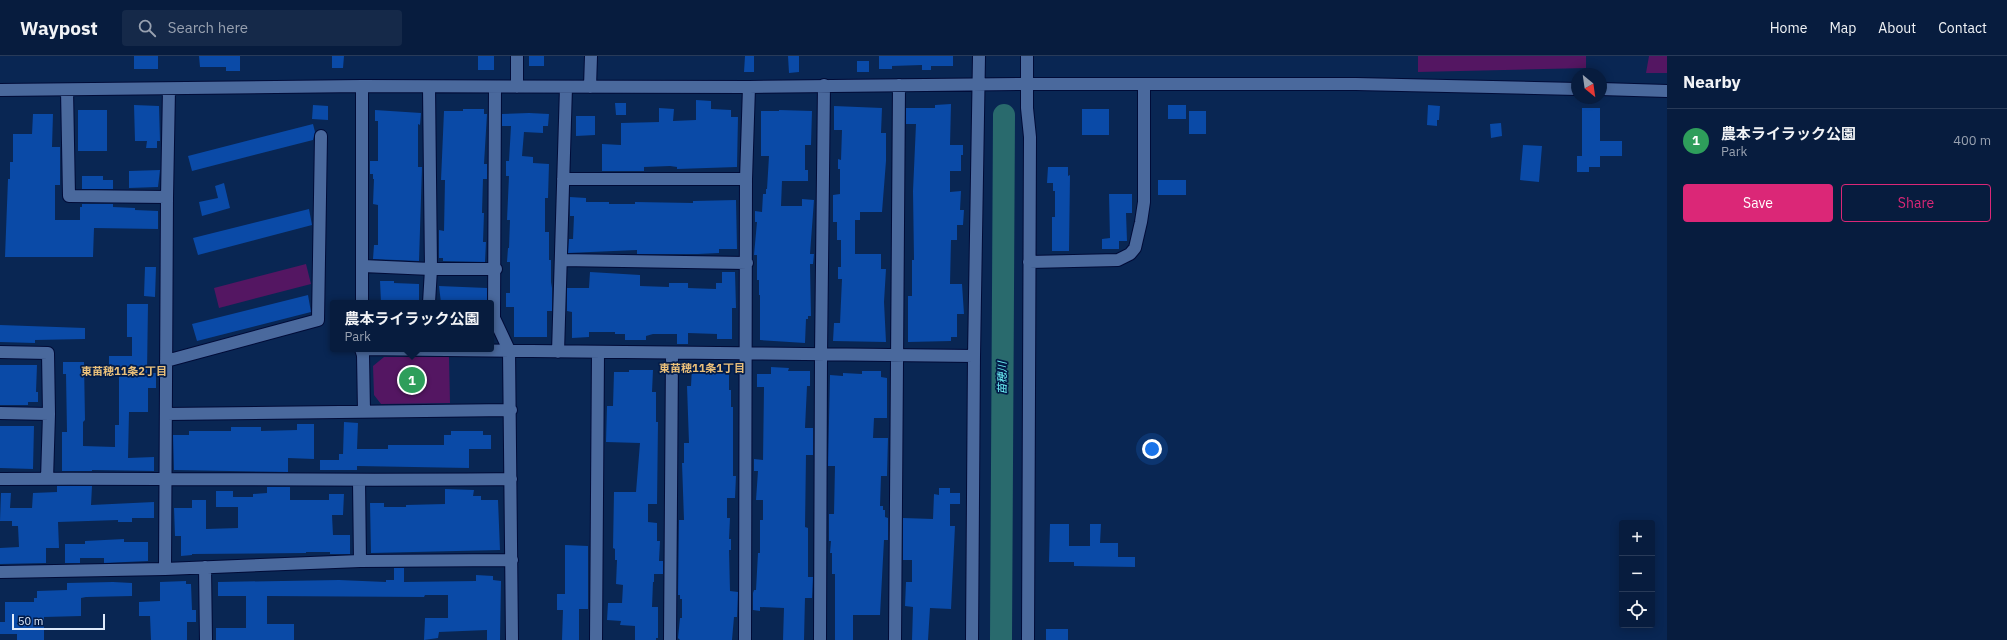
<!DOCTYPE html>
<html lang="en">
<head>
<meta charset="utf-8">
<style>
	body { margin:0; font-family:"IBM Plex Sans","Noto Sans JP",sans-serif; background:#152949; color:#f1f3f6 }
	.controls { position:absolute; right:12px; bottom:12px; display:grid; overflow:hidden; border-radius:4px; box-shadow:0 2px 10px #0003 }
	.controls button { width:36px; height:36px; display:grid; place-items:center; padding:0; border:0; border-bottom:1px solid #283a58; background:#071c3e; color:#f1f3f6; font:20px sans-serif }
	.compass { position:absolute; left:1571px; top:12px; width:36px; height:36px; border-radius:50%; background:#071c3e; box-shadow:0 2px 10px #0003; rotate:151deg }
	.scale { position:absolute; left:12px; bottom:10px; width:93px; box-sizing:border-box; padding-left:4px; border:2px solid #dfeafb; border-top:0; font-size:11px; line-height:14px; white-space:nowrap; color:#dfeafb; -webkit-text-stroke:3px #021b48; paint-order:stroke }
	.you { position:absolute; left:1152px; top:393px; width:14px; height:14px; margin:-10px; border:3px solid #fff; border-radius:50%; background:#1a73e8; box-shadow:0 0 0 6px #1a73e833 }
	.badge { display:grid; place-items:center; width:26px; height:26px; border-radius:50%; background:#db2777; color:#fff; font-size:13px; font-weight:700 }
	.pin { position:absolute; translate:-50% -50%; border:2px solid #fff; box-shadow:0 1px 4px #0006 }
	.popup { position:absolute; left:330px; top:244px; width:164px; height:52px; box-sizing:border-box; display:grid; place-content:center; border-radius:4px; background:#071c3e; filter:drop-shadow(0 1px 3px #0005); font-size:13px; white-space:nowrap; color:#98a1b0 }
	.popup b { font-size:15px; color:#f1f3f6 }
	.popup::after { content:''; position:absolute; left:50%; top:100%; margin-left:-8px; border:8px solid transparent; border-top-color:#071c3e }
	.list { margin:0; padding:0; list-style:none }
	h2 { display:flex; justify-content:space-between; align-items:center; height:52px; margin:0; padding:0 16px; font-size:17px }
	h2 small { font-size:13px; font-weight:400; color:#98a1b0 }
	.list li { display:grid; grid-template-columns:26px 1fr auto; gap:12px; align-items:center; box-sizing:border-box; height:64px; padding:0 16px; border-top:1px solid #283a58 }
	.list b { display:block; font-size:15px; white-space:nowrap }
	.list p { margin:0; font-size:13px; white-space:nowrap; color:#98a1b0 }
	.list em { font-size:13px; font-style:normal; color:#98a1b0 }
	.actions { display:flex; gap:8px; padding:12px 16px }
	.actions a { flex:1; padding:9px 0; border:1px solid #db2777; border-radius:4px; text-align:center; font-size:14px; color:#db2777 }
	.actions .main { background:#db2777; color:#fff }
	.icon { flex:none; width:22px; height:22px; fill:none; stroke:currentColor; stroke-width:2; stroke-linecap:round; stroke-linejoin:round }
	.map { position:relative; flex:none; width:1667px; height:584px; overflow:hidden }
	header { display:flex; align-items:center; gap:24px; box-sizing:border-box; height:56px; padding:0 20px; background:#071c3e; border-bottom:1px solid #283a58 }
	header strong { font-size:19px }
	nav { display:flex; gap:22px; margin-inline-start:auto; font-size:14px }
	.search { width:280px; height:36px; background:#152949; display:flex; align-items:center; gap:10px; box-sizing:border-box; padding:0 14px; border-radius:4px; color:#98a1b0; font-size:15px }
	main { display:flex }
	aside { flex:1; background:#071c3e }
	.map>svg:first-child { display:block }
	.green { fill:#541662 }
	.lines { fill:none; stroke-linecap:round; stroke-linejoin:round }
	.river { stroke:#296a6d; stroke-width:22 }
	.building { fill:#0a4aa7 }
	.minor-casing { stroke:#000b37; stroke-width:14 }
	.minor { stroke:#4a699d; stroke-width:12 }
	.labels { text-anchor:middle; stroke-width:3.5; stroke-linejoin:round; paint-order:stroke }
	.neighbourhood-label { font-size:11px; font-weight:bold; fill:#eac07a; stroke:#021b48 }
	.water-label { font-size:11px; font-style:italic; fill:#6df1f7; stroke:#021b48 }
</style>
</head>
<body>
<header>
<strong>Waypost</strong>
<div class="search"><svg class="icon" aria-label="search" viewBox="0 0 24 24"><circle cx="10" cy="10" r="6"/><path d="M15 15l6 6"/></svg>Search here</div>
<nav><a>Home</a><a>Map</a><a>About</a><a>Contact</a></nav>
</header>
<main>
<div class="map">
<svg width="1667" height="584" viewBox="0 0 1667 584">
	<rect width="100%" height="100%" fill="#092653"/>
	<path class="green" d="M1418 0H1586V12L1418 16Z
		M1649 0H1667V17H1646Z
		M306 208 311 228 219 252 214 232Z
		M384 301H449L450 347 381 348 374 339 373 310Z"/>
	<g class="lines">
		<path class="river" d="M1001 584 1004 59"/>
	</g>
	<path class="building" d="M134 0H158V13H134Z
		M199 0H240V15H226V11H200Z
		M332 0H344L343 12H332Z
		M478 0H494V14H478Z
		M529 0H544V10H529Z
		M745 0H754V16H744Z
		M788 0H799V16L789 17Z
		M879 0H953V10H931V14H922V9L892 10V13H879Z
		M857 5H869V16H857Z
		M696 44 711 45V53L731 54V61H738L737 111 677 113V111L670 110 644 111V115H602V88L621 89V67L659 66V52L674 53 673 65 696 64Z
		M615 47H626V59H616Z
		M951 48 950 89H963V99H961V115H950V136L961 135 960 154H964L963 169H957V184H951L950 228H962L964 258H957V281H951V285L908 286V240H912V204H914L913 135 916 68H906V52H935V49Z
		M134 49 159 50 160 85H157V92H146L147 85H135Z
		M313 49 328 50V64L312 63Z
		M1168 49H1186V63H1168Z
		M1428 49 1440 50 1439 64H1437V70L1427 69Z
		M834 50 882 52 881 77H886V105L882 156H860V164H855V198H881V213H886L884 246 886 286 833 285 834 267H840L842 223H838V211H841V184H837V166H833V139L840 138V113H838V103L841 104 842 74H834Z
		M1582 52H1600V85H1622V100H1600V111H1589V116H1577V100H1582Z
		M463 53H484V58H487L484 108H487V123H483L482 157H484L483 186H486L485 206 443 205V202H439V174L444 175 445 124H441L444 55H463Z
		M1082 53H1109V79H1082Z
		M78 54H107V95H78Z
		M375 54 421 57 420 69 418 68V111H422L419 205 373 203 374 189H378V149L373 148 374 123H373V118H370V105H378V65H375Z
		M779 54 812 55 811 89H805V114H808V125H782L781 150H802V143L814 144 810 198H814L813 208H810L811 260H808V263H806L805 287 760 284V239H759V224H757V199H754L757 166H755V155L762 156 763 138H766V133H767L769 100H761V55H779Z
		M1189 55H1206V78H1189Z
		M529 57 549 58 548 70H543V77L524 76 522 100 533 101V107L549 108 548 142H545V176H549V204H551V226L552 232V255H547V281H514V251H506V237H510V206H507L508 192H509L510 164H507L509 120H506V105H509L511 70H502V58Z
		M33 58H53L52 91H60V129H55V164H80V151H82V148H113V151L135 152V154L158 155V173L94 172 93 201H5L8 123H10V106H13V78H32Z
		M576 60H595V79L576 80Z
		M1501 67 1502 80 1491 82 1490 68Z
		M313 68 315 76 313 84 192 115 188 100Z
		M1523 89 1542 90 1539 126 1520 124Z
		M1048 111H1068V120L1070 119 1069 195H1052V161H1055V135H1053V127H1047Z
		M160 114 158 131 129 132V115Z
		M82 120H103V124H113V133H82Z
		M1158 124H1186V139H1158Z
		M224 127 230 152 202 160 199 146 218 142 215 130Z
		M1109 138H1132V157H1126L1127 185H1119V193H1102V183L1110 182Z
		M570 141 586 142V146H609V148H635V146L693 147V145L736 144 737 193H719V197L698 198H637V194L568 197 569 183H573L574 160H570Z
		M309 153 312 169 198 199 193 182Z
		M145 211H156L155 241 144 240Z
		M590 216 640 219V230L669 231V227H688V232L716 233V227H722V216H735L736 252H732V283H717V278L688 277V288H677V278H653L646 280V284H625V278H615V276H589V281L572 282V256L567 255V232H589Z
		M380 225H394V227L419 228V247H381Z
		M439 230 487 232V247H441Z
		M308 239 311 256 197 285 192 268Z
		M127 248H148L147 317H156V332H148V356H129L128 402 154 401V415L92 414V415H62V376H67L66 318H63V306H84L85 364 83 366V390L115 391V369H119V319H109V300H132V281H127Z
		M0 269 85 272V283L35 284V287L0 286Z
		M0 309H37L36 336H38V346H28V349H0Z
		M692 311H705V314H729V334H731V351H733V420H736L735 442H727V462H730L729 483H731V494H729L730 535 738 536 737 561H734L732 584H680L678 582 680 562H682V543H680V539H678L679 464H684L682 407H684V387H689L687 330H691Z
		M771 311 789 312 788 315H810V330H807L805 372H813V399H806L805 471 808 472V521H813L812 542H805L804 584H783L784 552 760 551V555L753 554V537L754 534H756L758 497H760V464H763V444H756L758 415H754V403L763 404 764 331H757V318H771Z
		M629 314H653L652 336H656V366H658L657 448H648V466L657 467V485H660L659 505H663V518H654V526H653L652 551H658V582H656V584H635V570L620 569 621 565 607 564 608 547H622L623 529 616 528 617 504H615V493L613 492 614 436H636L640 387 606 386 607 350H613L614 316H629Z
		M862 315H881V321L887 322V362H874L873 382H888L887 420H881L880 450H883V454H885V461L888 462V484H884L880 559H853V584H835V518H832V497H830L831 485H829V458H834L835 410H828L830 319 843 320V317L862 318Z
		M344 366 358 367 357 393H388V389H444V379H451V375H483V379H491V393H469V412L357 410V414H320V404H339V398H343Z
		M297 368H314V403L288 402V416L174 414 173 379H189V375H231V371H261V375L297 374Z
		M0 370H34L33 413 0 412Z
		M57 430H92L91 449 154 446V462H132V466H118V464L58 466 59 492H46V507L0 508V492L19 491 18 470H12V465H0L1 437H11L10 452H32L33 437 57 436Z
		M267 431H290V444H329V438H344L343 459H332L333 479H350V498H330V496H306V497L192 498V499L181 500V480H175L174 452H192V444H206V473L238 472V451H216V435H233V441H253V438L267 437Z
		M939 432H950V437H960V448H950V470H955L951 553 930 552 928 584H912L913 551 905 550 906 526H912V504H903V462L933 463 934 438 939 439Z
		M445 433 474 434 473 440H481V444H498L500 494 371 497 370 447H384V451H406V449L445 448Z
		M1050 468H1069V490H1090V468H1101L1100 487H1118V501H1135V511L1074 510V506H1049Z
		M124 483V486H148V505L104 507V502H80V507H65V488H85V485Z
		M565 489 588 490V553H579V584H562L563 554H557V538H565Z
		M394 512H404V526L476 525V519L493 520V524L501 525 500 584H487V574L439 576 438 582 424 584 425 562H448V539H425L424 541 267 540V568H294V584H216V572H246V540H218V526L339 524 386 526V524H394Z
		M186 525V528H191L192 554H196V566H187V584H151L150 560H139V546L160 545V526Z
		M113 526 132 527V540L86 541 81 542V560L44 561V584H17V578H0V566H5V546H34V542H37V535L67 534V527Z
		M1046 573H1068V584H1046Z"/>
	<g class="lines">
		<defs>
			<path id="minor" d="M1027 0V52L1030 81 1028 584
				M362 30V247
				M495 31 494 262 509 294 512 584
				M517 31V0
				M590 31 591 0
				M1601 33 1667 35
				M0 34 362 30 749 31 1027 28H1356L1577 33
				M67 34 69 140 167 141
				M563 123H746
				M561 204 747 207
				M1029 206 1118 204 1130 198 1135 192 1141 166 1144 146V28
				M363 210 431 213H496
				M429 247 431 213 429 31
				M361 293 974 300
				M361 293 363 299 364 355
				M0 296 48 297 49 358 47 423
				M558 296 566 31
				M166 305 318 264 321 80
				M0 357 49 358
				M166 358 511 354
				M0 423C170 422 341 425 511 423
				M359 425 360 505
				M205 511 206 584
				M165 513 167 141 169 33
				M0 516 165 513 360 505 512 504
				M596 584 598 296
				M670 584 672 297
				M745 584 746 123 749 31
				M820 584 821 299 824 29
				M895 584 899 29
				M972 584 974 300 979 0"/>
		</defs>
		<use href="#minor" class="minor-casing"/>
		<use href="#minor" class="minor"/>
	</g>
	<g class="labels">
		<g class="neighbourhood-label">
			<text x="702" y="316">東苗穂11条1丁目</text>
			<text x="124" y="319">東苗穂11条2丁目</text>
		</g>
		<g class="water-label">
			<text transform="translate(1002 322) rotate(-90)" y="4">苗穂川</text>
		</g>
	</g>
</svg>
<div class="controls">
<button>+</button>
<button>−</button>
<button><svg class="icon" aria-label="locate" viewBox="0 0 24 24"><circle cx="12" cy="12" r="6"/><path d="M12 2v4M12 18v4M2 12h4M18 12h4"/></svg></button>
</div>
<svg class="compass" viewBox="-18 -18 36 36"><path d="M0-13l5 13h-10z" fill="#e53935"/><path d="M0 13l5-13h-10z" fill="#98a1b0"/></svg>
<div class="scale">50 m</div>
<div class="you"></div>
<div class="pin badge" style="left:412px;top:324px;background:#2e9e5b">1</div>
<div class="popup"><b>農本ライラック公園</b>Park</div>
</div>
<aside>
<h2>Nearby<small></small></h2>
<ul class="list">
<li><span class="badge" style="background:#2e9e5b">1</span><div><b>農本ライラック公園</b><p>Park</p></div><em>400 m</em></li>
</ul>
<div class="actions"><a class="main">Save</a><a>Share</a></div>
</aside>
</main>
</body>
</html>
